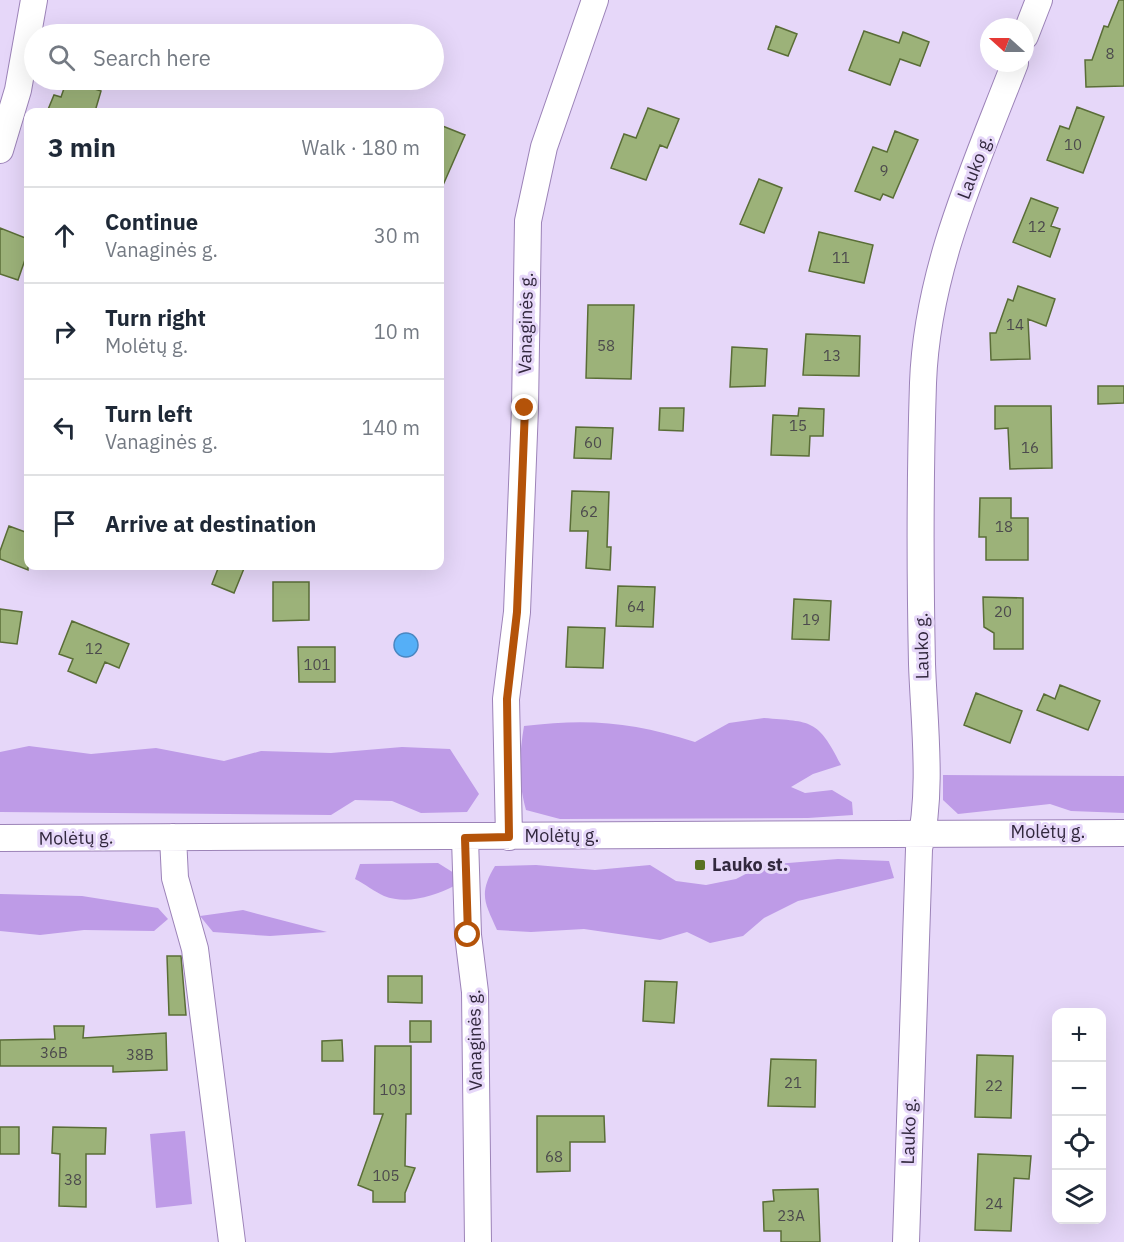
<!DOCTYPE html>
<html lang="en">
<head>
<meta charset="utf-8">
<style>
	body { margin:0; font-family:"IBM Plex Sans",sans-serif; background:#f2f2f3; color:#1f2937 }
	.controls { position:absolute; right:18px; bottom:18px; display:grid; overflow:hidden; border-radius:12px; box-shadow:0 6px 24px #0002 }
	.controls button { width:54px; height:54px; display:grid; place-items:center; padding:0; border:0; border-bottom:2px solid #e0e1e3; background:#fff; color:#1f2937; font:30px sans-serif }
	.compass { position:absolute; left:980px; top:18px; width:54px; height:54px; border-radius:50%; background:#fff; box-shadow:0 6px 24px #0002; rotate:291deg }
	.stop { position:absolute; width:18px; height:18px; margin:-14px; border:4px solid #b45309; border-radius:50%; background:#fff }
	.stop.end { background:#b45309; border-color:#fff; box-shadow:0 2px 6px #0008 }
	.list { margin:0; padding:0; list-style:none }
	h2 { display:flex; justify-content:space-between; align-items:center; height:78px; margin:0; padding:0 24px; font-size:26px }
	h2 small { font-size:20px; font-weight:400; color:#747a83 }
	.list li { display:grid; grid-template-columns:39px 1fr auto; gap:18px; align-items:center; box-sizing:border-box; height:96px; padding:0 24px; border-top:2px solid #e0e1e3 }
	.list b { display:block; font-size:22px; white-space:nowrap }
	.list p { margin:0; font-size:20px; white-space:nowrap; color:#747a83 }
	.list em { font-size:20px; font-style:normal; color:#747a83 }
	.icon { flex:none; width:33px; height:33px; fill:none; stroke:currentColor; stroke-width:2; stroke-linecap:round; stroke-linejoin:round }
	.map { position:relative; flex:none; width:1124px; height:1242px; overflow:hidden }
	.search { position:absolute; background:#fff; box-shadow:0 6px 24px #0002; left:24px; top:24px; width:420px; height:66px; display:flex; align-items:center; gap:15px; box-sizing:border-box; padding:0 21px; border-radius:33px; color:#747a83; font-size:22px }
	.panel { position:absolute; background:#fff; box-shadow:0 6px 24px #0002; left:24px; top:108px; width:420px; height:462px; border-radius:12px }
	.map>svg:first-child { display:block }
	.green { fill:#be9be7 }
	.water { fill:#55aff7; stroke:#4a86c0; stroke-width:1.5 }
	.building { fill:#9cb279; stroke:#5a6d37; stroke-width:1.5 }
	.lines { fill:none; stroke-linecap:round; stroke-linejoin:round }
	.minor-casing { stroke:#9c83b8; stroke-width:28 }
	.minor { stroke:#fff; stroke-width:26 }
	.route { stroke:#b45309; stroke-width:8 }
	.poi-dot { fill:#587123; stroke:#e6d7f9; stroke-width:2 }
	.labels { text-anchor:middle; stroke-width:6; stroke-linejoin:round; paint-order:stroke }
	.number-label { font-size:15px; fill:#4c4a4d }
	.street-label { font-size:18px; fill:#32283e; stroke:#e6d7f9 }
	.poi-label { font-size:18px; font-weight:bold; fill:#32283e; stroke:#e6d7f9; text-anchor:start }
</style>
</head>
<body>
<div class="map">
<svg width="1124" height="1242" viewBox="0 0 1124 1242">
	<rect width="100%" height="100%" fill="#e6d7f9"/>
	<path class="green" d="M764 718C812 722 818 719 841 765L813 774 791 787 805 793 832 790 852 802 853 815 808 818 560 819 526 810C518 781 519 756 524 726 589 718 633 722 695 742L729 723Z
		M29 746 91 754 156 748 224 761 261 751 331 753 402 747 450 749 479 794 467 812 421 813 392 801 355 800 331 815 0 812V752Z
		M943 775 1124 776V813L1071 811 1050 804 958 814 943 800Z
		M838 859 889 861 894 878 798 901 764 918 743 936 710 943 687 932 660 940 584 929 531 932 497 930C485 903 478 894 495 866L536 865 595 870 650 865 676 881 706 885 736 879 763 865Z
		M438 863 454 873V886C434 896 407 905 384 896 375 892 365 884 355 879L360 864Z
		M0 894 82 896 158 908 168 919 154 931 84 930 40 935 0 931Z
		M243 910 327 932 270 936 213 932 200 916Z
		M185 1131 192 1204 156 1208 150 1134Z"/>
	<path class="water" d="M394 645a12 12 0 1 1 24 0a12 12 0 1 1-24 0Z"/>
	<path class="building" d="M1119 0H1124V86L1086 87 1085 60H1092L1104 26 1108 27Z
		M776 26 797 34 788 56 768 49Z
		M864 31 899 43 903 32 929 42 920 66 900 59 890 85 849 70Z
		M67 80 101 91 96 108 97 112H47L54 95 61 97Z
		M1077 107 1104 117 1083 173 1047 160 1060 126 1069 129Z
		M648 108 679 119 667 148 660 145 646 180 611 168 624 134 636 138Z
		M440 125 465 135 440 192Z
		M895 131 918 140 893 198 883 194 880 200 855 191 873 147 887 152Z
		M759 179 782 188 764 233 740 224Z
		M1031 198 1058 208 1051 226 1060 229 1050 257 1013 242Z
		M0 228 28 239V251L18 280 0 274Z
		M819 232 873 245 864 283 809 271Z
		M1018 286 1055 299 1046 326 1028 319 1030 359 991 360 990 333H996L1008 299 1013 301Z
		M588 305H634L631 379 586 378Z
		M806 334 860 336 859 376 803 375Z
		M732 347 767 349 765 386 730 387Z
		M1098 386H1124V403L1098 404Z
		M995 406H1051L1052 468 1010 469 1008 428 995 429Z
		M660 408H684L683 431 659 430Z
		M799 408 824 409 823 436H810L809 456 771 455 773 415 798 416Z
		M576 427 613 428 611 459 574 458Z
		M572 491 609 492 607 547H611L610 570 586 568 588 531H570Z
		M980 498H1011V518H1028V560H986V537H979Z
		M9 526 28 533V570L0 559V551Z
		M219 566H245L234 593 212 584Z
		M273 582H309V620L273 621Z
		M618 586 655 587 653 627 616 626Z
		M983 597 1023 598V649H994V633L984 627Z
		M794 599 831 601 829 640 792 639Z
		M0 609 22 612 17 644 0 642Z
		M72 621 129 644 119 668 105 662 96 683 68 671 73 659 59 654Z
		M568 627 605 628 603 668 566 667Z
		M298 647H335V682H299Z
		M1060 685 1100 701 1088 730 1037 710 1044 694 1055 699Z
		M976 693 1022 711 1010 743 964 725Z
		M167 956H181L186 1015H169Z
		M388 976H422V1003L388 1002Z
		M645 981 677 982 674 1023 643 1021Z
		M410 1021H431V1042H410Z
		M54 1026H84L83 1038 166 1033 167 1070 113 1072V1066H0V1040L55 1039Z
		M342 1040 343 1061H322V1041Z
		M375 1046H411V1114H406L405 1166 415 1168 405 1193V1202H373V1191L358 1185 383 1114H374Z
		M977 1055 1013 1056 1011 1118 975 1117Z
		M771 1059 816 1060 815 1107 768 1106Z
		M537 1116H604L605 1142H570V1171L537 1172Z
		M0 1127H19V1154H0Z
		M53 1127 106 1128 105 1154H86V1207L59 1206 60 1154 52 1153Z
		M978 1154 1031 1156 1029 1179 1014 1178 1011 1231 975 1230Z
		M818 1189 820 1242H781V1231H764L763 1202 774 1201 773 1190Z"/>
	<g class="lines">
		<defs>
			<path id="minor" d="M1025 36 1039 0
				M0 150 18 90 34 0
				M173 837 175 878 195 949 232 1242
				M509 837 506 699 517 612 525 408 528 221 544 147 595 0
				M0 838 1124 833
				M465 838 468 935 475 992 478 1242
				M906 1242 919 849C933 792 924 722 922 664 920 571 920 476 923 383 927 270 975 167 1015 63"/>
		</defs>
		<use href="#minor" class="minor-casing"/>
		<use href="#minor" class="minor"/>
	</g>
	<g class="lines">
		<path class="route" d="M468 935 465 838 509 837 507 699 517 612 525 408"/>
	</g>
	<rect class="poi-dot" x="694" y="859" width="12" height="12" rx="3"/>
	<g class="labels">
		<g class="number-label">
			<text x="1110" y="59">8</text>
			<text x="1073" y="150">10</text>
			<text x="884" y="176">9</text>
			<text x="1037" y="232">12</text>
			<text x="841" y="263">11</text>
			<text x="1015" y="330">14</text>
			<text x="606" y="351">58</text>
			<text x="832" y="361">13</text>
			<text x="798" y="431">15</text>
			<text x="593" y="448">60</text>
			<text x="1030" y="453">16</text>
			<text x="589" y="517">62</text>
			<text x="1004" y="532">18</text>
			<text x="636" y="612">64</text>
			<text x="1003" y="617">20</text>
			<text x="811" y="625">19</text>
			<text x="94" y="654">12</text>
			<text x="317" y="670">101</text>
			<text x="54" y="1058">36B</text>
			<text x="140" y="1060">38B</text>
			<text x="793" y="1088">21</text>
			<text x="994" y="1091">22</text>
			<text x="393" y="1095">103</text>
			<text x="554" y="1162">68</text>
			<text x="386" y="1181">105</text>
			<text x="73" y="1185">38</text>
			<text x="994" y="1209">24</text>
			<text x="791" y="1221">23A</text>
		</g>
		<g class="street-label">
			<text transform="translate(975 167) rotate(-69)" y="6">Lauko g.</text>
			<text transform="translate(526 323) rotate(-89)" y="6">Vanaginės g.</text>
			<text transform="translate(922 646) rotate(-91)" y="6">Lauko g.</text>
			<text x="1048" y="838">Molėtų g.</text>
			<text x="562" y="842">Molėtų g.</text>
			<text transform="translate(76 838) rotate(-1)" y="6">Molėtų g.</text>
			<text transform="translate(475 1040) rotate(-91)" y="6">Vanaginės g.</text>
			<text transform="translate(909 1131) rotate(-88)" y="6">Lauko g.</text>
		</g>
		<g class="poi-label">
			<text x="712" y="871">Lauko st.</text>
		</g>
	</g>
</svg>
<div class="controls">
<button>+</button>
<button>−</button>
<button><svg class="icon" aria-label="locate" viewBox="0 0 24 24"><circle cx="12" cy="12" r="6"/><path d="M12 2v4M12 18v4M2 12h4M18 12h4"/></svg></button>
<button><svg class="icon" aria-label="layers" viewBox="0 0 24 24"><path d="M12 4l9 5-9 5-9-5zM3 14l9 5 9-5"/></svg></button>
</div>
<svg class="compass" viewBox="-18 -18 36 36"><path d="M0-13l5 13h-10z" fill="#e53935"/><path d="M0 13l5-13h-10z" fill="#747a83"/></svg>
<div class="stop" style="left:468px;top:935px"></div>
<div class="stop end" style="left:525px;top:408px"></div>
<div class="search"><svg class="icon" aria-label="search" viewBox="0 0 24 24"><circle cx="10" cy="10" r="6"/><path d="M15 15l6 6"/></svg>Search here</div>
<section class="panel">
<h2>3 min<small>Walk · 180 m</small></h2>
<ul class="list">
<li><svg class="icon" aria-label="ahead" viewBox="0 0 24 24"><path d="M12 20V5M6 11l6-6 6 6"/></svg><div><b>Continue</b><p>Vanaginės g.</p></div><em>30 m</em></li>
<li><svg class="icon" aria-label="right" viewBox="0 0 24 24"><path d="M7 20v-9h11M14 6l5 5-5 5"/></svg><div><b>Turn right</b><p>Molėtų g.</p></div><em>10 m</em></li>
<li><svg class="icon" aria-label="left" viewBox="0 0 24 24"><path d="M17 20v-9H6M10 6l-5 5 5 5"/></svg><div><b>Turn left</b><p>Vanaginės g.</p></div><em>140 m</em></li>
<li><svg class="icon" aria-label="arrive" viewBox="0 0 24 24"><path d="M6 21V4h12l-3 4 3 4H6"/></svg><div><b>Arrive at destination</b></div></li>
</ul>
</section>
</div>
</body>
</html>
